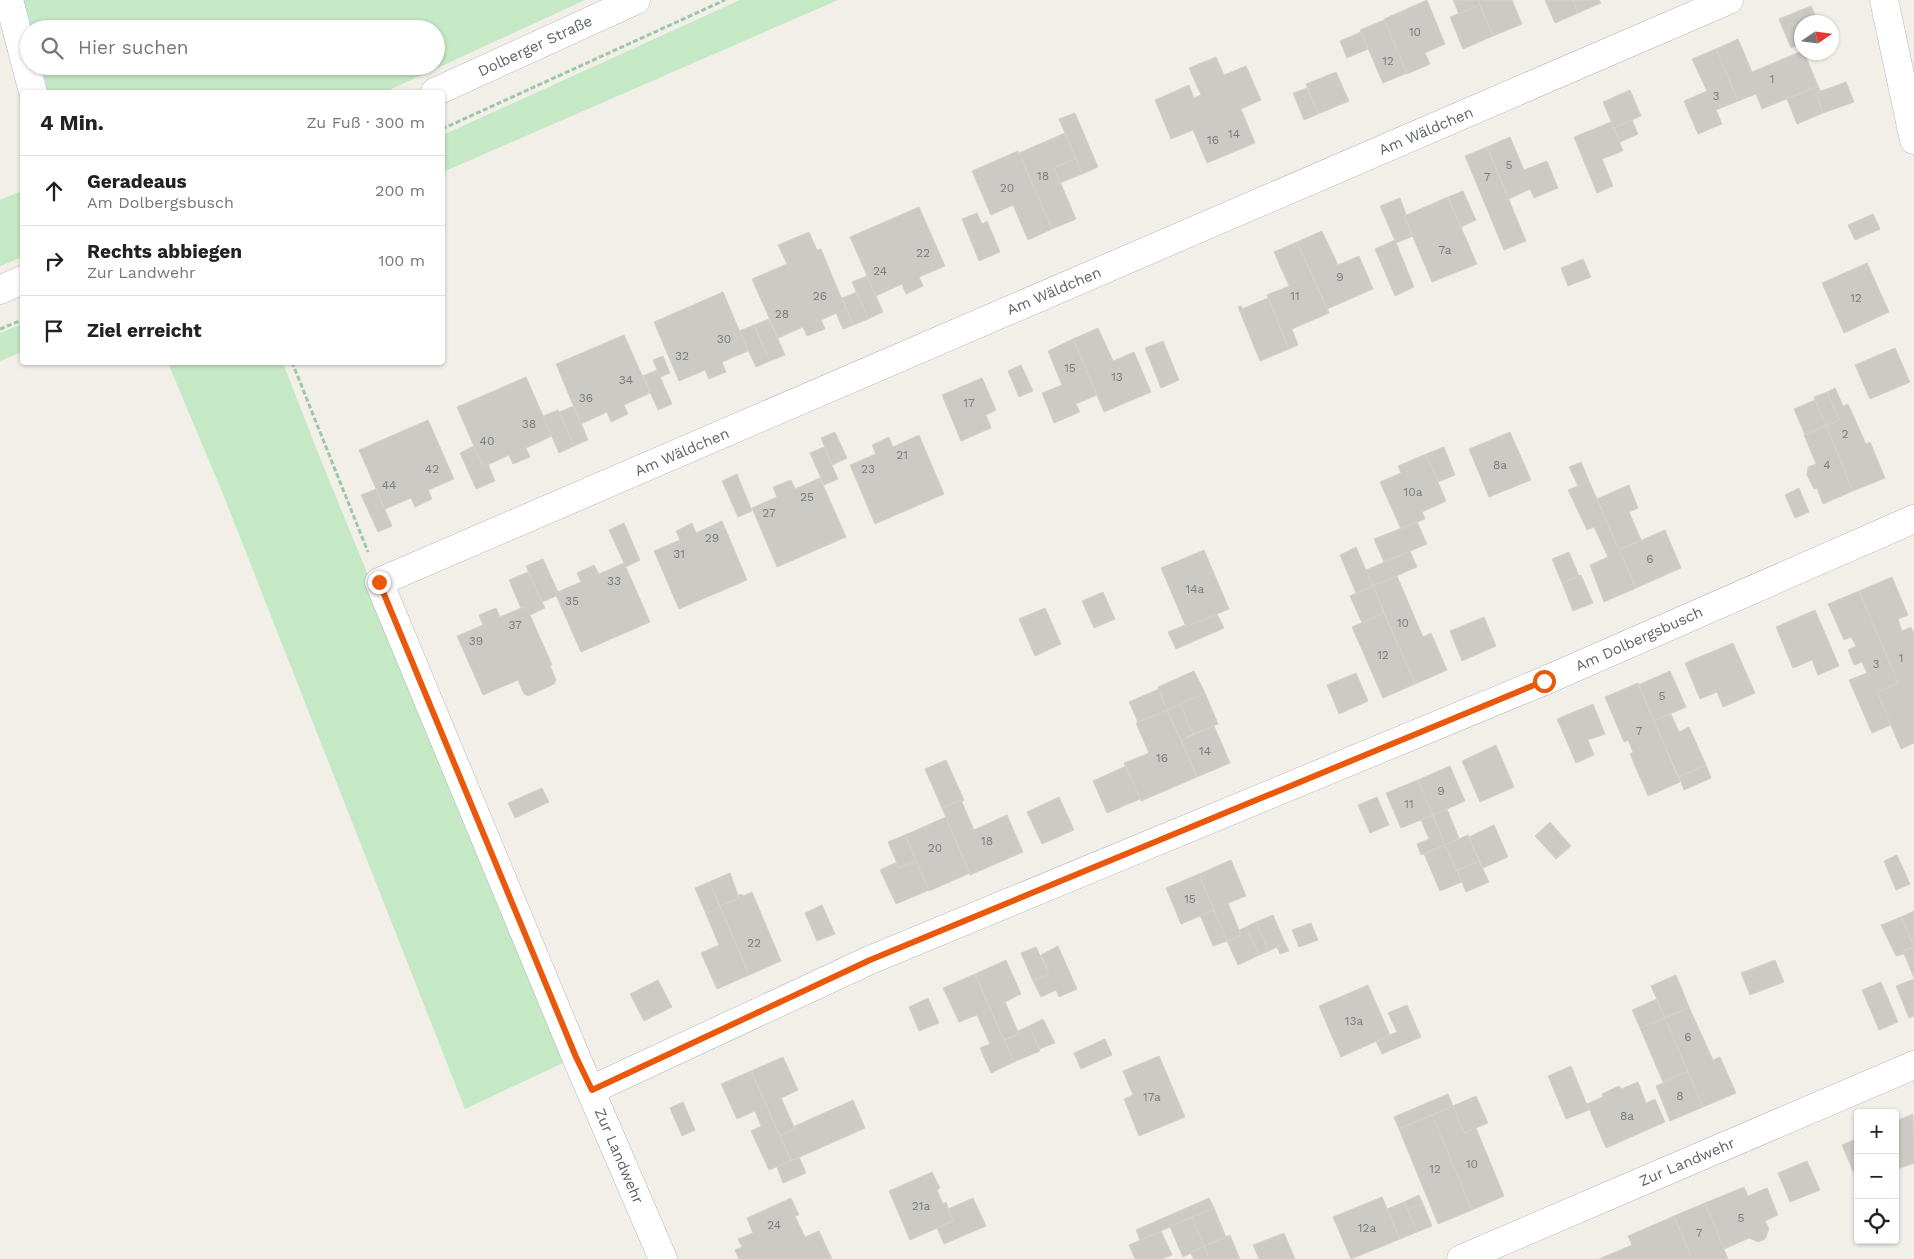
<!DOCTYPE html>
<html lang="de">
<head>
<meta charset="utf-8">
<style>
	body { margin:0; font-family:"Work Sans",sans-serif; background:#f2f2f2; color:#222 }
	.controls { position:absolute; right:15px; bottom:15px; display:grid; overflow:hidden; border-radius:5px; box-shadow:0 1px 4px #0004 }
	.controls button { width:45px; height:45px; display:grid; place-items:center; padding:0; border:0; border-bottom:1px solid #e0e0e0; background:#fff; color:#222; font:25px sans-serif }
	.compass { position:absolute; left:1794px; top:15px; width:45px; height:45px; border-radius:50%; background:#fff; box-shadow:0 1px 4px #0004; rotate:77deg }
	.stop { position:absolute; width:15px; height:15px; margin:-11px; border:4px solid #ea580c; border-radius:50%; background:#fff }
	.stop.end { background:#ea580c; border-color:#fff; box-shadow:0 1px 5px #0008 }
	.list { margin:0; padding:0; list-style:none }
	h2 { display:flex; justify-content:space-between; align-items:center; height:65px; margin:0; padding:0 20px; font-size:21px }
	h2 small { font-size:16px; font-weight:400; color:#767676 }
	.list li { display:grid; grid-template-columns:32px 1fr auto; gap:15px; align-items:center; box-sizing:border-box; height:70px; padding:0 20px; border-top:1px solid #e0e0e0 }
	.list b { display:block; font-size:19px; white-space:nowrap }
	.list p { margin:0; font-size:16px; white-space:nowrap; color:#767676 }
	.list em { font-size:16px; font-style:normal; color:#767676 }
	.icon { flex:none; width:28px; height:28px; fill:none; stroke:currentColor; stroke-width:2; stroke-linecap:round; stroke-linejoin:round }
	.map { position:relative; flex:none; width:1914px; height:1259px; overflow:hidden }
	.search { position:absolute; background:#fff; box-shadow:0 1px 4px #0004; left:20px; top:20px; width:425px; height:55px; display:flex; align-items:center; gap:12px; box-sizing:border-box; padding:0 18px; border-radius:28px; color:#767676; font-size:19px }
	.panel { position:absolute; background:#fff; box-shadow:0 1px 4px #0004; left:20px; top:90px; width:425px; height:275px; border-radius:5px }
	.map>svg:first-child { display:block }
	.green { fill:#c5e8c5 }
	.building { fill:#cccac5; stroke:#d6d1c6 }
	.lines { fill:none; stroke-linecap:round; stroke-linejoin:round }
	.street-casing { stroke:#b5b8bc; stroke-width:29 }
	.secondary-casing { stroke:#b6babf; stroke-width:29 }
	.path { stroke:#9cc7a9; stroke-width:3; stroke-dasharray:5 2.5; stroke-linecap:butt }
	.street { stroke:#fff; stroke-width:28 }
	.secondary { stroke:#fff; stroke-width:28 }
	.route { stroke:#ea580c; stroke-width:6 }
	.labels { text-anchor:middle; stroke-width:4; stroke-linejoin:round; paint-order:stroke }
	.number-label { font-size:12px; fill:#7a7d7f }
	.street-label { font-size:15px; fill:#5f6368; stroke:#fff }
</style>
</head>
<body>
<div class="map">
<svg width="1914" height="1259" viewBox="0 0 1914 1259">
	<rect width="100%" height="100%" fill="#f1efe8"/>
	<path class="green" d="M18 0H585L385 92H43L36 66H436V29H29Z
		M740 0H838L443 172V135Z
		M22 191V257L0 266V200Z
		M22 324V352L0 361V333Z
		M168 363H283L318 453 567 1061 465 1109 223 494Z"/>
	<path class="building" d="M1427 0 1445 44 1425 53 1430 64 1407 74 1384 19Z
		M1453 0H1478L1480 5 1459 14Z
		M1478 0H1512L1522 24 1493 36Z
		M1545 0H1573L1578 13 1555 23Z
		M1573 0H1599L1601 3 1578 13Z
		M1480 5 1493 36 1463 49 1450 17Z
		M1811 6 1818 22H1802V44L1791 48 1779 19Z
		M1384 20 1407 73 1383 83 1360 30Z
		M1361 32 1368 49 1347 58 1340 41Z
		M1738 39 1752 72 1802 51 1804 52 1818 86 1762 109 1756 94 1738 101 1716 49Z
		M1716 49 1738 101 1716 110 1722 124 1698 134 1684 101 1707 91 1692 59Z
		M1216 57 1224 75 1246 66 1261 100 1241 109 1255 143 1207 163 1193 130 1171 139 1155 100 1189 85 1194 98 1201 95 1189 68Z
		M1336 72 1349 101 1318 114 1306 84Z
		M1846 82 1854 102 1823 113 1816 93Z
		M1818 86 1821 92 1816 93 1823 113 1797 124 1787 99Z
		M1307 88 1318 114 1304 120 1293 93Z
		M1630 90 1641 116 1614 128 1603 102Z
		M1075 113 1098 167 1082 174 1059 119Z
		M1632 120 1638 134 1620 142 1614 128Z
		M1611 122 1623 151 1602 159 1613 186 1597 193 1574 137Z
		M1065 133 1076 158 1054 168 1076 219 1052 229 1019 153Z
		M1510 137 1524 170 1547 161 1558 188 1534 198 1530 189 1509 199 1487 147Z
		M1487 147 1526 241 1504 250 1465 156Z
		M1018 151 1052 229 1028 240 1013 205 991 215 972 171Z
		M1076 158 1082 174 1060 183 1054 168Z
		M1463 191 1476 220 1461 227 1448 197Z
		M1448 197 1477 264 1432 282 1404 216Z
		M1400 198 1406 214 1404 216 1413 236 1396 243 1380 206Z
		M919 207 945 266 919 277 923 286 906 294 902 284 876 296 850 237Z
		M977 213 982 224 987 221 1000 252 979 261 962 219Z
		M1873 214 1880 229 1855 240 1848 225Z
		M1322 231 1338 265 1359 256 1373 289 1327 309 1329 313 1297 242Z
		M809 232 817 250 821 249 846 309 821 320 825 329 807 336 803 327 778 338 752 279 787 264 778 245Z
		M1395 240 1414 287 1395 296 1375 249Z
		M1297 242 1329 313 1292 329 1298 345 1289 349 1267 295 1289 286 1274 252Z
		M1583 259 1591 277 1568 286 1561 268Z
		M1867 263 1889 312 1844 333 1822 283Z
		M867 276 883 312 868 319 852 282Z
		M723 292 748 351 722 362 726 372 709 379 705 370 679 381 654 322Z
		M857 292 868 319 853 325 842 298Z
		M1268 298 1289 349 1260 361 1238 307 1241 306 1242 309Z
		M846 309 853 325 843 329 836 313Z
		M769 319 785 355 770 361 754 325Z
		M754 325 770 361 756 367 739 331Z
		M1098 328 1113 361 1134 352 1151 392 1104 412 1073 339Z
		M624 335 650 393 624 405 628 414 611 422 607 412 581 424 556 364Z
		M1073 339 1097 395 1076 404 1080 412 1054 423 1042 393 1062 385 1048 351Z
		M1163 341 1179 380 1161 388 1145 348Z
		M1895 348 1910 382 1870 399 1855 365Z
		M663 356 670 373 660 377 653 360Z
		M1021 365 1033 391 1019 397 1008 371Z
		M657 370 672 404 658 410 643 376Z
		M526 377 552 436 526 448 530 457 513 464 509 455 483 467 457 407Z
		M982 378 996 410 986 415 991 428 961 441 942 395Z
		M1835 388 1843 406 1848 404 1866 444 1870 442 1885 478 1853 491 1826 426 1839 420 1827 392Z
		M1827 392 1839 420 1826 426 1814 397Z
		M1815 400 1826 426 1805 435 1794 409Z
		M574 406 588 440 574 446 559 412Z
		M558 410 574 446 559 453 543 416Z
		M428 420 454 479 428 490 432 499 415 507 411 498 385 509 359 450Z
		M1826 426 1853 491 1823 504 1817 488 1814 489 1807 475 1808 467 1816 464 1804 435Z
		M835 432 847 458 832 465 821 438Z
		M1510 432 1531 480 1489 497 1469 449Z
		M919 435 944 494 875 524 850 465 876 454 872 445 889 437 893 447Z
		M474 446 483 467 488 464 495 481 476 489 460 453Z
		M824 447 838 479 824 485 810 453Z
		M1444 447 1455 475 1438 482 1426 454Z
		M1426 454 1446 501 1422 512 1425 519 1401 529 1380 482 1401 473 1398 466Z
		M1581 462 1589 481 1578 486 1569 467Z
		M737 474 752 511 738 517 722 481Z
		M820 478 846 537 777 567 752 508 777 497 773 487 791 480 795 489Z
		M1589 481 1636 588 1604 602 1590 565 1608 557 1594 527 1587 530 1568 490Z
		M1629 485 1638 508 1629 512 1641 540 1619 550 1597 499Z
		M1799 488 1809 512 1795 518 1785 495Z
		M376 489 392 526 378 532 361 495Z
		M722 521 747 580 679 609 654 551 680 540 676 531 692 523 696 533Z
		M1417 522 1427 544 1384 562 1374 539Z
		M624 523 640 560 626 567 609 530Z
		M1665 530 1681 568 1636 588 1619 550Z
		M1356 547 1373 586 1356 593 1340 555Z
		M1204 550 1229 609 1186 627 1161 568Z
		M1410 551 1417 567 1373 586 1366 570Z
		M1569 552 1579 576 1562 583 1552 559Z
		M543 559 558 592 555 593 556 596 542 602 526 566Z
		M624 563 650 622 581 652 555 593 581 582 577 573 594 565 599 574Z
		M528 572 545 608 530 615 526 606 521 608 509 580Z
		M1581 575 1593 603 1573 611 1562 583Z
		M1397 576 1423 637 1431 633 1447 670 1415 684 1373 586Z
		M1892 577 1908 615 1898 619 1902 631 1911 627 1914 633V743L1901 749 1877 692 1898 683 1859 591Z
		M1373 586 1384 613 1362 623 1350 596Z
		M1859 591 1898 683 1877 692 1891 725 1872 733 1849 680 1867 673 1862 662 1854 665 1848 650 1856 646 1851 637 1844 640 1828 604Z
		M1103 592 1115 619 1094 628 1082 601Z
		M526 606 552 665 550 666 556 680 554 684 528 696 524 694 518 680 483 695 457 636 483 625 479 615 496 608 500 617Z
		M1045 608 1061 644 1035 656 1019 619Z
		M1815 610 1839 666 1818 675 1812 660 1793 668 1776 627Z
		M1384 613 1415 684 1383 698 1352 627Z
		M1217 614 1224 628 1176 649 1168 632 1185 625 1186 627Z
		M1484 617 1496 646 1462 661 1450 631Z
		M1733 643 1755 693 1723 707 1717 692 1700 699 1685 663Z
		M1194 671 1205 693 1167 710 1158 687Z
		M1670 671 1686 707 1654 721 1638 685Z
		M1356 673 1368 701 1339 714 1327 685Z
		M1638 683 1680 782 1648 796 1630 754 1633 752 1628 740 1624 742 1605 697Z
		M1159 689 1167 710 1138 722 1129 702Z
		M1205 693 1218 724 1193 734 1180 704Z
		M1180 704 1193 734 1181 740 1167 710Z
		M1593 704 1605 734 1588 740 1594 755 1576 763 1557 719Z
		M1167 710 1197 777 1141 801 1124 763 1149 753 1136 723Z
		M1671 714 1679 732 1689 727 1706 765 1679 777 1654 721Z
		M1214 726 1230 763 1197 777 1181 740Z
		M1496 745 1514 787 1480 802 1462 761Z
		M946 760 964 800 962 802 961 800 942 808 925 769Z
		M1706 765 1711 778 1684 790 1679 777Z
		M1126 766 1140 799 1107 813 1093 781Z
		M1450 766 1465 801 1433 815 1418 780Z
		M1418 780 1433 815 1401 828 1386 793Z
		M542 788 549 802 515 818 508 803Z
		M1059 797 1074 830 1042 844 1027 812Z
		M1377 797 1389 825 1370 833 1358 805Z
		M961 800 974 830 1007 815 1023 852 970 875 942 808Z
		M1447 809 1459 838 1445 845 1433 815Z
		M1433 815 1445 845 1421 855 1417 844 1429 839 1421 820Z
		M946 817 970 873 929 891 905 835Z
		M1550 822 1571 846 1556 859 1535 836Z
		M1494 825 1508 857 1483 868 1469 837Z
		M905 835 916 861 899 868 888 842Z
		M1468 835 1479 861 1456 871 1445 845Z
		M1445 845 1462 882 1440 891 1424 854Z
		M1897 855 1910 884 1896 890 1884 861Z
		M1231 860 1246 896 1228 903 1241 935 1227 941 1199 874Z
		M916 861 929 890 896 904 880 870 897 862 899 868Z
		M1479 861 1489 882 1466 892 1457 870Z
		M730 873 739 898 720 906 709 882Z
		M1199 874 1214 910 1181 924 1166 888Z
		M709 882 720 907 706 914 695 888Z
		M752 892 781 961 749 975 720 906 739 898V895L742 894 743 896Z
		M822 905 835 934 817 941 805 913Z
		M720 907 749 975 717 989 701 953 719 945 706 914Z
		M1214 910 1227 941 1213 946 1200 915Z
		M1914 911V946L1901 917Z
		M1273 915 1285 943 1269 951 1256 922Z
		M1901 917 1914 947 1903 951 1904 954 1896 956 1881 925Z
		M1256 922 1269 951 1259 955 1246 927Z
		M1311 923 1318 940 1299 947 1292 930Z
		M1246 927 1259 955 1238 965 1227 941 1241 935 1239 930Z
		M1285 943 1289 951 1280 954 1277 947Z
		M1058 946 1077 989 1059 997 1056 990 1041 997 1033 981 1049 974 1041 955Z
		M1036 947 1049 974 1033 981 1021 953Z
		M1914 947V978L1903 951Z
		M1006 960 1021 994 1005 1002 1019 1034 1004 1040 975 974Z
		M1775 960 1784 982 1750 995 1741 973Z
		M975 974 1014 1062 991 1073 980 1048 990 1044 977 1015 959 1022 943 988Z
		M1676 975 1689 1007 1665 1018 1651 986Z
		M1914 979V1016L1909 1018 1896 986Z
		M658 980 672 1007 644 1021 630 994Z
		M1881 982 1898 1022 1879 1030 1862 990Z
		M1368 985 1390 1035 1341 1057 1319 1006Z
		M928 998 939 1023 919 1031 909 1007Z
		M1657 999 1665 1018 1640 1028 1632 1010Z
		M1407 1005 1421 1037 1382 1054 1376 1041 1397 1032 1388 1013Z
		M1689 1007 1713 1060 1720 1057 1736 1093 1703 1107 1665 1018Z
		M1665 1018 1688 1071 1663 1082 1640 1028Z
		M1043 1019 1055 1043 1039 1049 1029 1026Z
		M1029 1026 1040 1051 1014 1062 1004 1040 1019 1034 1018 1031Z
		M1105 1039 1112 1055 1081 1069 1074 1053Z
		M1159 1056 1185 1117 1139 1136 1124 1099 1133 1095 1123 1071Z
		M783 1057 798 1090 781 1098 795 1129 780 1136 751 1071Z
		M1571 1066 1589 1110 1566 1119 1548 1076Z
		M751 1071 791 1161 769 1170 751 1131 761 1126 755 1111 737 1119 721 1084Z
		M1688 1071 1703 1107 1670 1121 1656 1086Z
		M1638 1082 1646 1103 1655 1099 1665 1122 1606 1148 1587 1104 1603 1097 1602 1094 1619 1086 1621 1089Z
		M1448 1094 1453 1106 1401 1128 1396 1116Z
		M1476 1096 1488 1123 1464 1133 1453 1106Z
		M853 1100 865 1128 791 1161 780 1136 795 1129V1126Z
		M683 1102 695 1130 682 1136 670 1108Z
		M1453 1106 1464 1133 1476 1128 1504 1196 1472 1210 1432 1115Z
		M1913 1114 1914 1163 1895 1170V1123L1899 1122V1120Z
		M1432 1115 1472 1210 1438 1224 1394 1117 1396 1116 1401 1128Z
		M1858 1138V1183L1842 1145Z
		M799 1157 806 1173 783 1183 777 1167Z
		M1807 1161 1820 1190 1790 1202 1778 1173Z
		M932 1172 940 1188 937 1190 943 1204 946 1202 953 1221 910 1240 889 1191Z
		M1744 1187 1748 1196 1767 1188 1778 1215 1765 1221 1769 1229 1765 1239 1758 1242 1749 1238 1724 1249 1705 1203Z
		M1419 1195 1423 1204 1408 1210 1404 1202Z
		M1382 1197 1400 1239 1351 1259 1333 1217Z
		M791 1198 799 1215 795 1216 805 1237 819 1231 832 1259H739L735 1250 742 1247 738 1239 753 1233 747 1218Z
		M973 1198 986 1226 944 1244 937 1228 953 1221 948 1209Z
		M1209 1198 1214 1208 1140 1240 1136 1230Z
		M1404 1202 1417 1232 1400 1239 1387 1209Z
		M1705 1203 1724 1249 1728 1259H1692L1674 1216Z
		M1423 1204 1432 1226 1417 1232 1408 1210Z
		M1214 1208 1226 1237 1204 1246 1192 1217Z
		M1674 1216 1692 1259H1599L1632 1245 1628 1236Z
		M1192 1217 1204 1246 1183 1257 1170 1227Z
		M1161 1231 1172 1255 1162 1259H1135L1129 1245Z
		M1284 1233 1295 1259H1259L1253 1245Z
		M1230 1235 1240 1259H1210L1204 1246Z
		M1204 1246 1210 1259H1194L1190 1252Z"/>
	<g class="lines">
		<defs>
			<path id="street" d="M9 0 33 92
				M1884 0 1914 140
				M591 1090 870 960 1544 681 1914 519
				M663 1259 576 1057 379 582 1729 0
				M1461 1259 1914 1065"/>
			<path id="secondary" d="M435 92 636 0
				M0 290 22 280"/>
		</defs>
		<use href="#street" class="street-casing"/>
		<use href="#secondary" class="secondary-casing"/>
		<path class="path" d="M442 129 725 0
			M0 329 22 320
			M292 362 368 552"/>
		<use href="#street" class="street"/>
		<use href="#secondary" class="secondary"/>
	</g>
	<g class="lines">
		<path class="route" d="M379 582 576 1057 592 1090 870 960 1544 681"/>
	</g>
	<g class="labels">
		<g class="number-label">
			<text x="1415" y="36">10</text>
			<text x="1388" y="65">12</text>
			<text x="1772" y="83">1</text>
			<text x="1716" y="100">3</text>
			<text x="1234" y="138">14</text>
			<text x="1213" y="144">16</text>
			<text x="1509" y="169">5</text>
			<text x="1043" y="180">18</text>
			<text x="1487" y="181">7</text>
			<text x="1007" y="192">20</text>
			<text x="1445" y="254">7a</text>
			<text x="923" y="257">22</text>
			<text x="880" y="275">24</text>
			<text x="1340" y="281">9</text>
			<text x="820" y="300">26</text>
			<text x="1295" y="300">11</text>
			<text x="1856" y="302">12</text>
			<text x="782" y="318">28</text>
			<text x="724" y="343">30</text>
			<text x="682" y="360">32</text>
			<text x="1070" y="372">15</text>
			<text x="1117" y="381">13</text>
			<text x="626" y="384">34</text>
			<text x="586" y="402">36</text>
			<text x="969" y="407">17</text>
			<text x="529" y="428">38</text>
			<text x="1845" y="438">2</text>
			<text x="487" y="445">40</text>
			<text x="902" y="459">21</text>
			<text x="1500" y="469">8a</text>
			<text x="1827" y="469">4</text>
			<text x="432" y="473">42</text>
			<text x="868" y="473">23</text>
			<text x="389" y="489">44</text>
			<text x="1413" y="496">10a</text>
			<text x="807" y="501">25</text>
			<text x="769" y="517">27</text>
			<text x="712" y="542">29</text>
			<text x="679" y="558">31</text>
			<text x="1650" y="563">6</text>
			<text x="614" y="585">33</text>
			<text x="1195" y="593">14a</text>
			<text x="572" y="605">35</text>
			<text x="1403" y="627">10</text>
			<text x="515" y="629">37</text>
			<text x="476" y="645">39</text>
			<text x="1383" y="659">12</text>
			<text x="1901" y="662">1</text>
			<text x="1876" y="668">3</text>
			<text x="1662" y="700">5</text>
			<text x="1639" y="735">7</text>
			<text x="1205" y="755">14</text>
			<text x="1162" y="762">16</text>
			<text x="1441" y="795">9</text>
			<text x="1409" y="808">11</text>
			<text x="987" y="845">18</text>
			<text x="935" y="852">20</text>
			<text x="1190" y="903">15</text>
			<text x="754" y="947">22</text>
			<text x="1354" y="1025">13a</text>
			<text x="1688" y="1041">6</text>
			<text x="1680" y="1100">8</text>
			<text x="1152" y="1101">17a</text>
			<text x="1627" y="1120">8a</text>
			<text x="1472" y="1168">10</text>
			<text x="1435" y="1173">12</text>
			<text x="921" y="1210">21a</text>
			<text x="1741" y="1222">5</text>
			<text x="774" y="1229">24</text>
			<text x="1367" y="1232">12a</text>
			<text x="1699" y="1237">7</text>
		</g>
		<g class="street-label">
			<text transform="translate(535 46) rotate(-25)" y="5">Dolberger Straße</text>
			<text transform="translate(1426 131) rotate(-23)" y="5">Am Wäldchen</text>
			<text transform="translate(1054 291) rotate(-23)" y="5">Am Wäldchen</text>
			<text transform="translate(682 452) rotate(-23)" y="5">Am Wäldchen</text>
			<text transform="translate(1639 639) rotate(-24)" y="5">Am Dolbergsbusch</text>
			<text transform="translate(619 1156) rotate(67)" y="5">Zur Landwehr</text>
			<text transform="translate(1687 1162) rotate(-23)" y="5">Zur Landwehr</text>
		</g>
	</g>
</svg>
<div class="controls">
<button>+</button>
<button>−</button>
<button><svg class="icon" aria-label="locate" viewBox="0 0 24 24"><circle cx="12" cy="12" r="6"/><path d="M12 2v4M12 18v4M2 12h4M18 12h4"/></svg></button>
</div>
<svg class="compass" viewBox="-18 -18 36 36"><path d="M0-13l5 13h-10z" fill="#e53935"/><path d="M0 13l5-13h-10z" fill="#767676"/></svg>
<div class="stop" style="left:1544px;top:681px"></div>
<div class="stop end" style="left:379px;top:582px"></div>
<div class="search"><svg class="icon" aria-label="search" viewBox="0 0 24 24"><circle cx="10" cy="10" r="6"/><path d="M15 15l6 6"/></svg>Hier suchen</div>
<section class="panel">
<h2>4 Min.<small>Zu Fuß · 300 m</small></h2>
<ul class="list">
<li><svg class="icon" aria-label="ahead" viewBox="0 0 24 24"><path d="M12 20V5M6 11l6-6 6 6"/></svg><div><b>Geradeaus</b><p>Am Dolbergsbusch</p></div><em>200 m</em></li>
<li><svg class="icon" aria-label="right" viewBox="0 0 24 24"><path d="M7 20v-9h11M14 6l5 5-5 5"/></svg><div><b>Rechts abbiegen</b><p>Zur Landwehr</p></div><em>100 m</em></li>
<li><svg class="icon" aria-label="arrive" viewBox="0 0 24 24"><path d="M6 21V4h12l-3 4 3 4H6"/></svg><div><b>Ziel erreicht</b></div></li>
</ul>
</section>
</div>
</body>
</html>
